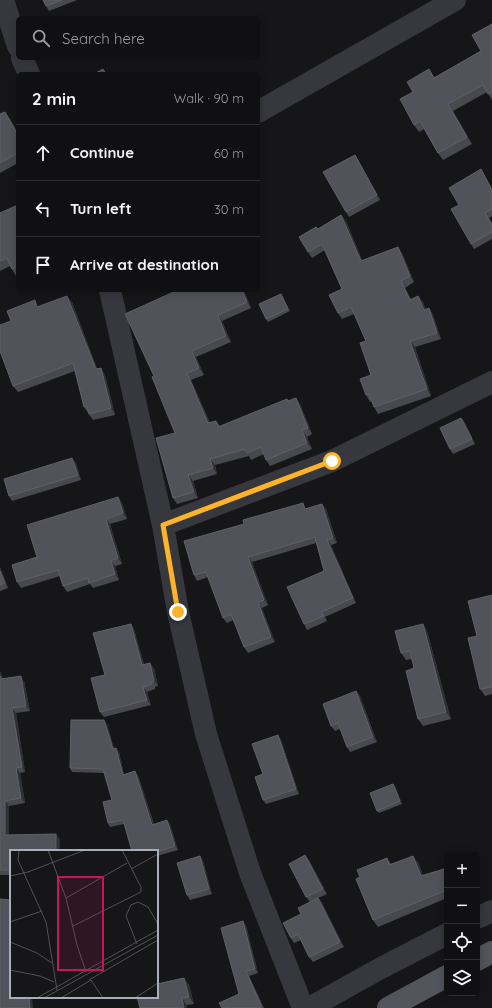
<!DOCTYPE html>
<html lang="en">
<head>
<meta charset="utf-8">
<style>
	body { margin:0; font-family:Quicksand,sans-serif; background:#1e1e21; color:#f1f3f6 }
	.controls { position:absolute; right:12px; bottom:12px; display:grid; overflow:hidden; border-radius:6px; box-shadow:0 2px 10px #0003 }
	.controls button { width:36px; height:36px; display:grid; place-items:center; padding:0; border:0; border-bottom:1px solid #303033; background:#101013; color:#f1f3f6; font:20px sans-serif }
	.stop { position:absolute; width:12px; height:12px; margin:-9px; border:3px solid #feb329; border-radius:50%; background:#fff }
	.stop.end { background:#feb329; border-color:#fff; box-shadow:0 1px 4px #0008 }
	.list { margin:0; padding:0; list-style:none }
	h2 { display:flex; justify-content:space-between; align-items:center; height:52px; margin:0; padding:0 16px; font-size:17px }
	h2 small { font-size:13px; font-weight:400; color:#9c9da0 }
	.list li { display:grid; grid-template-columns:26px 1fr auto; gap:12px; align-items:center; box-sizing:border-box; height:56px; padding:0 16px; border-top:1px solid #303033 }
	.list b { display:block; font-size:15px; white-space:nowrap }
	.list em { font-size:13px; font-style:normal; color:#9c9da0 }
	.icon { flex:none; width:22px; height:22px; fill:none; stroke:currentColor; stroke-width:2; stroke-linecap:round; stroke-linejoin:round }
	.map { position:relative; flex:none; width:492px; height:1008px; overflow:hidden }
	.search { position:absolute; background:#101013; box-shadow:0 2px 10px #0003; left:16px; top:16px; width:244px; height:44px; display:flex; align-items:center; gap:10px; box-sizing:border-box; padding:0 14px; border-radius:6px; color:#9c9da0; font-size:15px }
	.panel { position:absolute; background:#101013; box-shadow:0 2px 10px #0003; left:16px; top:72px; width:244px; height:220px; border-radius:6px }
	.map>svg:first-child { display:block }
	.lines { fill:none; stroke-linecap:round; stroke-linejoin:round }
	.minor { stroke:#37383e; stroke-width:22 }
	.major { stroke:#53555d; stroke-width:22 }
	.wall { fill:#47494e }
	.shaded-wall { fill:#2f3034 }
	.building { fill:#52535a; stroke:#5f6169 }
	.route { stroke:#feb329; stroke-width:5 }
	.inset-road { fill:none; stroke:#505259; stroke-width:1 }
	.view { fill:#c2185b; fill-opacity:0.15; stroke:#c2185b; stroke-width:2 }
	.inset-edge { fill:none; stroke:#a8adba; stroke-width:2 }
</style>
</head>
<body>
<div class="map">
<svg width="492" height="1008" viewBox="0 0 492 1008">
	<rect width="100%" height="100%" fill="#161619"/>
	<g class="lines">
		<path class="minor" d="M3 0 18 46
			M22 58 29 74
			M258 112 455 0
			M110 290 163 525 178 612 206 734 250 873 303 1008
			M163 525 332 461 492 382
			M477 918 492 911
			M309 1008 381 968 447 934"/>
		<path class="major" d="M477 960 492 952
			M388 1008 447 976"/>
	</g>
	<path class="wall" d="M43 0H77L49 11 46 6Z
		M492 24V100L487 92 453 111 472 144 443 160 438 153 424 129 419 132 414 125 413 92 434 78 481 51Z
		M0 114 10 119 18 133V163L0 173Z
		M355 155 358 160 380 200 349 217 346 212Z
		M481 169 492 189V216L489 218 492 223V239L474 249 471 244 459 205Z
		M18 205V275L16 276 10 266 0 271V213Z
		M341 215 346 221 362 260 398 247 402 253 414 282 405 288 411 299 418 296 423 302 426 310 429 308 433 315 441 339 415 347 431 396 378 414 374 407 372 401 370 402 366 395 371 375 366 341 354 314 342 319 338 313 342 289 325 250 312 258 308 252 316 227 318 229Z
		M178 290H244L251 308 222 321 231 342 196 357 204 375 191 380 210 423 216 421 220 426 287 399 288 401 300 404 312 434 307 437 312 449 270 466 266 460 264 454 251 460 249 456 215 465 217 474 193 481 198 498 177 504 173 498 175 433 154 376Z
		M281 294 290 311 268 322 266 319Z
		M72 302 97 369 101 368 105 375 115 415 93 420 84 407 75 371 18 392 13 386 11 321 39 306Z
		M461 418 465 423 475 444 453 454 450 449Z
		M76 463 81 480 12 501 9 496Z
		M118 497 122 503 127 519 110 524 122 564 115 566 119 580 93 588 90 584 67 592 63 586 60 576 21 588 17 582 37 557Z
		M322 504 326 509 337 543 331 545 356 603 325 617 327 621 307 630 304 624 324 571 316 543 252 562 268 605 262 608 275 642 248 653 244 647 234 620 227 623 223 618 208 577 197 581 194 575 307 508Z
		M0 567 8 588 0 591Z
		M492 595V694L485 696 480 689 477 636Z
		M131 624 134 629 144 665 154 668 158 686 155 687V689L147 692 151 705 104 717 100 712 105 675Z
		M423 624 427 631 451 719 423 726 418 719 414 668 412 659 406 660 401 653Z
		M0 671 3 679 24 681 30 711 16 713 25 772 20 773 25 803 9 806V835L60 839 11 851V875H0Z
		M356 691 360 696 377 742 350 752 347 747 340 729 335 731 331 726Z
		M107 724 114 749 119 752 124 774 138 775 154 824H170L178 850 157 856V851L124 824 110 827 108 823 112 800 104 773 72 772 70 768Z
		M278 735 281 740 299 794 266 804 263 800V774Z
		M393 784 395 786 402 804 379 813 377 811Z
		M200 856 203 861 212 894 190 900 187 895Z
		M387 858 391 864 418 862 423 875 447 868V898L378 927 373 920 360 877Z
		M309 860 327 894 318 898 322 903 344 947 313 962 309 957 301 940 294 943 291 938 301 914 310 902 306 897Z
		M243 921 246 926 258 973 249 976 264 1008H222L239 994Z
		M184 978 189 985 194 1004 187 1005 137 997Z"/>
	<path class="shaded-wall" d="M448 104 453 111 472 144 467 137Z
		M5 112 10 119 18 133V135Z
		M355 155 358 160 380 200 377 195Z
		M341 215 346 221 365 267 361 261Z
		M398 247 402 253 414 282 410 276Z
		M401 281 405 288 414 306 410 300Z
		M242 290H244L251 308 247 302Z
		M67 296 72 302 100 376 96 369Z
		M418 296 423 302 428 316 424 310Z
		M429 308 433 315 441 339 437 333Z
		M218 315 222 321 231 342 226 336Z
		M410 341 415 347 431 396 427 389Z
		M192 351 196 357 204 375 199 368Z
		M101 368 105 375 115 415 111 408Z
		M187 373 191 380 213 429 208 423Z
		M296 398 300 404 312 434 308 428Z
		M461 418 465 423 475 444 472 439Z
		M302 430 307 437 312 449 307 443Z
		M72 458 76 463 81 480 78 475Z
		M210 459 215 465 217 474 213 468Z
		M188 475 193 481 198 498 194 492Z
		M118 497 122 503 127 519 123 513Z
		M322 504 326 509 337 543 333 538Z
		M106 519 110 524 122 564 118 558Z
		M327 540 331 545 356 603 353 598Z
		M248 557 252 562 268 605 264 600Z
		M111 561 115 566 119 580 115 574Z
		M0 567 8 588 5 583 0 571Z
		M258 602 262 608 275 642 271 637Z
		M131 624 134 629 146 670 142 665Z
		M423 624 427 631 451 719 446 712Z
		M150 663 154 668 158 686 154 681Z
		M0 671 5 684 1 679 0 676Z
		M21 676 24 681 30 711 26 706Z
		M143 687 147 692 151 705 147 700Z
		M356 691 360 696 377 742 373 737Z
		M12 708 16 713 25 772 22 767Z
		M104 720 107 724 115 753 113 749Z
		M278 735 281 740 299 794 296 789Z
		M116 748 119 752 125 779 123 775Z
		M16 768 20 773 25 803 21 798Z
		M135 771 138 775 155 829 152 825Z
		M393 784 395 786 402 804 400 801Z
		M5 801 9 806V841L5 835Z
		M167 820 170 824 178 850 175 846Z
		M56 834 60 839V851H56Z
		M305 855 309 860 327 894 323 889Z
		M200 856 203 861 212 894 209 889Z
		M413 856 418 862 426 882 421 876Z
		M318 898 322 903 344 947 340 942Z
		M243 921 246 926 258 973 255 969Z
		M246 971 249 976 264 1008 262 1007Z
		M184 978 189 985 194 1004 189 997Z
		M29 997H32L33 1008H30Z
		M182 998 187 1005V1008H184Z"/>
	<path class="building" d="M43 0H62L46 6Z
		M492 24V92L488 94 483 85 448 104 467 137 438 153 420 121 414 125 400 99 413 92 407 82 429 69 434 78 481 51 472 35Z
		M103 69 106 74H94Z
		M5 112 18 135V153L0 163V114Z
		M355 155 377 195 346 212 323 172Z
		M481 169 492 190V209L485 213 492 225V232L471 244 451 209 459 205 449 188Z
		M18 205V266L12 269 7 258 0 261V213Z
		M341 215 361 261 398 247 410 276 401 281 410 300 418 296 424 310 429 308 437 333 410 341 427 389 374 407 369 394 366 395 360 379 371 375 360 343 366 341 351 307 338 313 329 295 342 289 322 244 308 252 299 237 316 227 318 229Z
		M178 290H242L247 302 218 315 226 336 192 351 199 368 187 373 208 423 216 421 218 427 287 399 288 401 296 398 308 428 302 430 307 443 266 460 261 447 247 453 245 449 210 459 213 468 188 475 194 492 173 498 156 438 175 433 152 377 154 376 125 314Z
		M281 294 288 309 266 319 259 304Z
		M67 296 96 369 101 368 111 408 89 414 87 406 84 407 73 363 13 386 0 351V325L11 321 7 311 35 300 37 307Z
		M461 418 472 439 450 449 440 428Z
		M72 458 78 475 9 496 4 479Z
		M118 497 123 513 106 519 118 558 111 561 115 574 89 583 88 578 63 586 58 570 17 582 12 565 37 557 27 525Z
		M303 503 305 509 322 504 333 538 327 540 353 598 321 612 324 616 304 624 287 587 324 571 315 537 248 557 264 600 258 602 271 637 244 647 231 614 223 618 206 572 194 575 184 541 244 524 243 520Z
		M0 571 5 583 0 585Z
		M492 595V687L480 689 468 638 477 636 468 601Z
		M131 624 142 665 150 663 154 681 151 682 152 684 143 687 147 700 100 712 91 678 105 675 93 633Z
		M423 624 446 712 418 719 406 671 414 668 410 651 401 653 395 631Z
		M0 676 1 679 21 676 26 706 12 708 22 767 16 768 21 798 5 801V835L56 834V851H11V870H0Z
		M356 691 373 737 347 747 338 723 331 726 323 704Z
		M71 720H104L113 749 116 748 123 775 135 771 152 825 167 820 175 846 157 852V851H132L123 820 108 823 103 802 112 800 103 769 70 768Z
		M278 735 296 789 263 800 255 777 263 774 252 744Z
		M393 784 400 801 377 811 370 793Z
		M305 855 323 889 306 897 289 864Z
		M200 856 209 889 187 895 177 863Z
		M413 856 421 876 447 868V890L373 920 356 879 360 877 357 870 387 858 389 865Z
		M318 898 340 942 309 957 298 934 291 938 283 923 301 914 298 908Z
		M0 899 11 900V997H29L30 1008H0Z
		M243 921 255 969 246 971 262 1007 260 1008H222L219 1003 239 994 221 928Z
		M184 978 189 997 182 998 184 1008H140L137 997H157V984Z"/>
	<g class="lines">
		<path class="route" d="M178 612 163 525 332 461"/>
	</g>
	<g transform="translate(10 850)">
		<rect width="148" height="148" fill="#161619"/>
		<path class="inset-road" d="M9 0 8 10 36 72 47 140M38 0 56 48 67 95 76 122M121 19 148 4M0 26 18 22 75 0M56 48 117 13M0 72 32 61M63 76 131 42V37L112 0M0 92 27 103 42 113M127 94 116 66 121 55 128 52 138 57 148 74M0 120 30 126 44 132M79 130 148 90M27 148 148 80M34 148 148 85M51 148 81 130 93 148M125 148 148 133"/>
		<path class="view" d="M48 27H93V120H48Z"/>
		<rect width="148" height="148" class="inset-edge"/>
	</g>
</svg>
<div class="controls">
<button>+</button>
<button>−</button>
<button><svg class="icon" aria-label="locate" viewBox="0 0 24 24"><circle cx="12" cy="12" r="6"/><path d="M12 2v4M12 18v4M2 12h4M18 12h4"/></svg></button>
<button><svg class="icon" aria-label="layers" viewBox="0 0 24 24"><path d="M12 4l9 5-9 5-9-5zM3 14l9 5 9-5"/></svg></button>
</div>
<div class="stop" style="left:332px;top:461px"></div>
<div class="stop end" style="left:178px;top:612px"></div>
<div class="search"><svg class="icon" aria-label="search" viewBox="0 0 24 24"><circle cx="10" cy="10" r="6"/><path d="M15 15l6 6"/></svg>Search here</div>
<section class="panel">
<h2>2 min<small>Walk · 90 m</small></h2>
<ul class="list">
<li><svg class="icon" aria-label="ahead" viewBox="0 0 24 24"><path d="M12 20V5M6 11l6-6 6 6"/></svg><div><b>Continue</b></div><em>60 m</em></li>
<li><svg class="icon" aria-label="left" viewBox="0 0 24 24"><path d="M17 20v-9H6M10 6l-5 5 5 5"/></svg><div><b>Turn left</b></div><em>30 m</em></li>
<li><svg class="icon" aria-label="arrive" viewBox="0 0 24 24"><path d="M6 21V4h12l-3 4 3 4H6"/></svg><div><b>Arrive at destination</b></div></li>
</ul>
</section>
</div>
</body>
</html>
